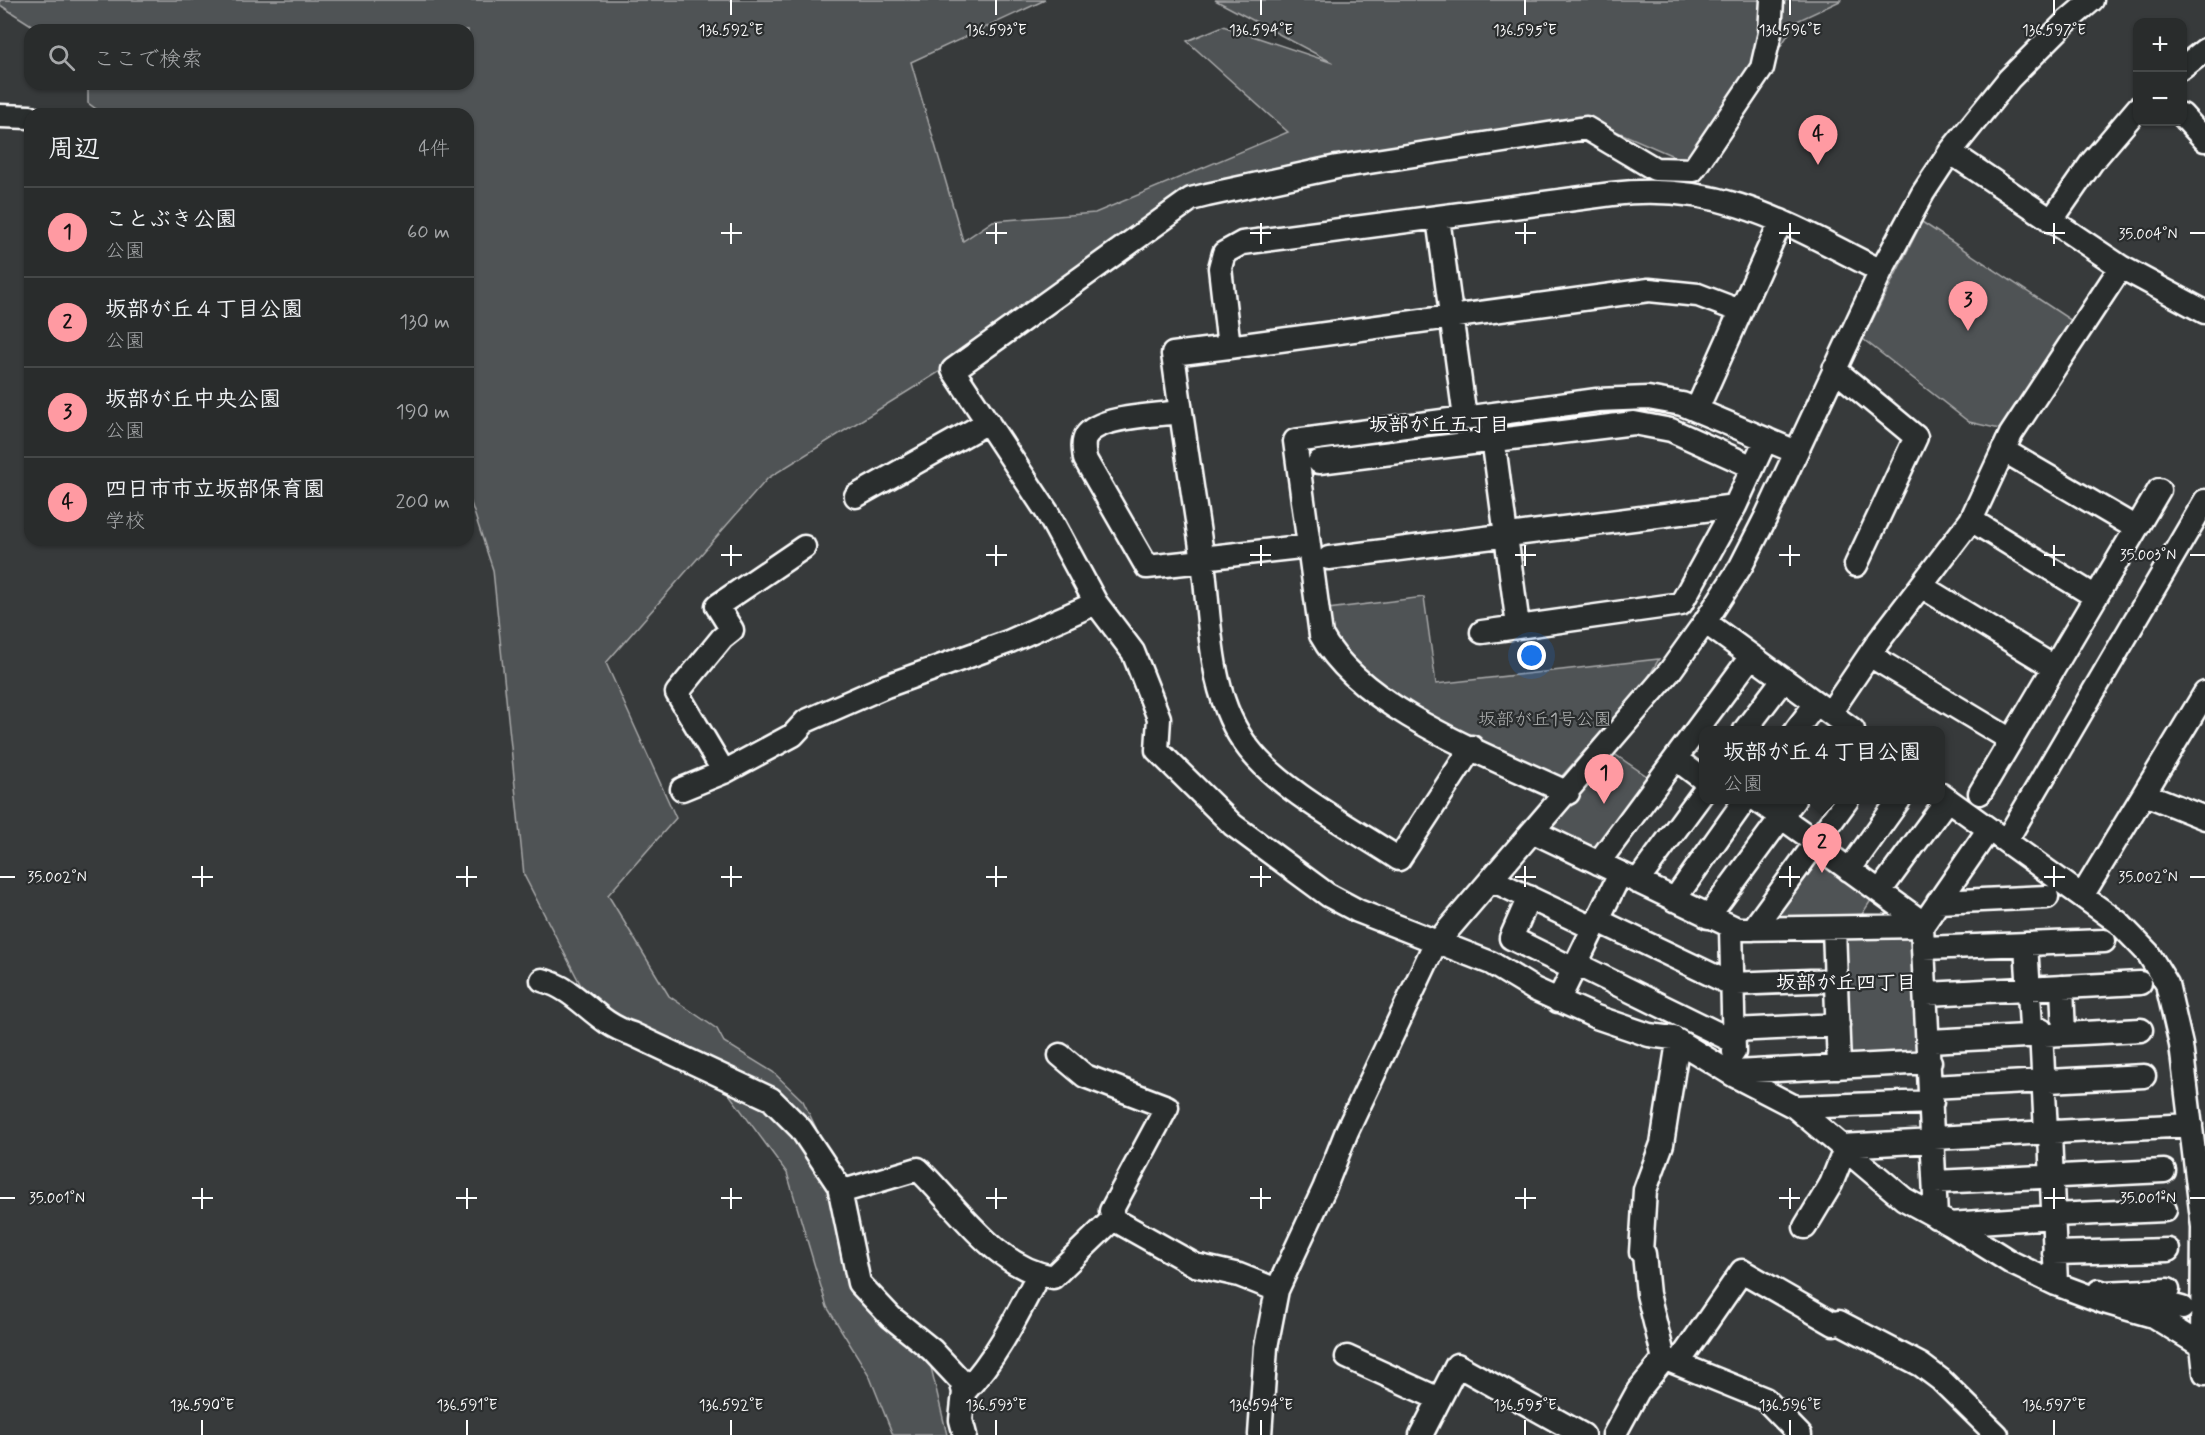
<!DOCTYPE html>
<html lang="ja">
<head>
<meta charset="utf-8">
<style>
	body { margin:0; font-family:Mynerve,"Klee One",sans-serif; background:#313434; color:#f1f3f6 }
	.controls { position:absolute; right:18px; top:18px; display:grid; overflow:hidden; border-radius:12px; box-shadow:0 2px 4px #0004 }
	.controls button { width:54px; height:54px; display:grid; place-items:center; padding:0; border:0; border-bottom:2px solid #454848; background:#292c2c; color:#f1f3f6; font:30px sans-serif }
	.you { position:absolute; left:1532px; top:656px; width:21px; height:21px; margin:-15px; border:4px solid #fff; border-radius:50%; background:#1a73e8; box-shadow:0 0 0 9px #1a73e833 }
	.badge { display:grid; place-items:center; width:39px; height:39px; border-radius:50%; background:#ff9aa2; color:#111; font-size:20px; font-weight:700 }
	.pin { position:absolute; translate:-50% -50px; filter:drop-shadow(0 2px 3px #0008) }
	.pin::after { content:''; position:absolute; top:32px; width:21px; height:18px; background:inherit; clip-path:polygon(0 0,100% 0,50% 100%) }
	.popup { position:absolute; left:1699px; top:726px; width:246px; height:78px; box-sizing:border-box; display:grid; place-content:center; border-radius:12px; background:#292c2c; filter:drop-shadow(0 2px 4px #0005); font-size:20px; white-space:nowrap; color:#a5a7a9 }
	.popup b { font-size:22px; color:#f1f3f6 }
	.popup::after { content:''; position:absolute; left:50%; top:100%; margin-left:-12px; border:12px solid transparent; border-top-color:#292c2c }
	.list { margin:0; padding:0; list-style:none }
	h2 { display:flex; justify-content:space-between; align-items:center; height:78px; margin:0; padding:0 24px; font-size:26px }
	h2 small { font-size:20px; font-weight:400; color:#a5a7a9 }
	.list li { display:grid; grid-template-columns:39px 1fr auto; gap:18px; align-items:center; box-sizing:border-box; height:90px; padding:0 24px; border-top:2px solid #454848 }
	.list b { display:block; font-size:22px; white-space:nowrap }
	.list p { margin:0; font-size:20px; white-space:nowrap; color:#a5a7a9 }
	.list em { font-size:20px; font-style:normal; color:#a5a7a9 }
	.icon { flex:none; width:33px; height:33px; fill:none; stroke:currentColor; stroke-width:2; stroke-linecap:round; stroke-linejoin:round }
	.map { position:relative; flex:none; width:2205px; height:1435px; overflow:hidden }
	.search { position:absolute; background:#292c2c; box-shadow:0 2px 4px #0004; left:24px; top:24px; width:450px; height:66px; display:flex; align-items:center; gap:15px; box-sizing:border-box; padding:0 21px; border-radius:18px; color:#a5a7a9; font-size:22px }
	.panel { position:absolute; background:#292c2c; box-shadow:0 2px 4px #0004; left:24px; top:108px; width:450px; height:438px; border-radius:18px }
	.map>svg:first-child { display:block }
	.green { fill:#505354; stroke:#a8a9aa; stroke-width:1.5 }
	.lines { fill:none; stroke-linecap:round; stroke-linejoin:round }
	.minor-casing { stroke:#fff; stroke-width:27 }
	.minor { stroke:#2a2d2e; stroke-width:22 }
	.ticks { fill:none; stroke:#fff; stroke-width:2 }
	.labels { text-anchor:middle; stroke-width:4.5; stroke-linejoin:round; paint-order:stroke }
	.park-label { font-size:18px; fill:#b0b2b2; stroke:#2a2d2e }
	.neighbourhood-label { font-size:20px; font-weight:bold; fill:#fff; stroke:#2a2d2e }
	.ticks-label { font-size:15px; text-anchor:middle; fill:#fff; stroke:#2a2d2e; stroke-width:4.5; stroke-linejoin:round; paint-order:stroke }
</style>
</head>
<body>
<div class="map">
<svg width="2205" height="1435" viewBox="0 0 2205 1435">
	<rect width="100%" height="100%" fill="#373a3b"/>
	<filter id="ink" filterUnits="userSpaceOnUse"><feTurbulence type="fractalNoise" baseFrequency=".0167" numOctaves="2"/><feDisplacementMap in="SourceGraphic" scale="12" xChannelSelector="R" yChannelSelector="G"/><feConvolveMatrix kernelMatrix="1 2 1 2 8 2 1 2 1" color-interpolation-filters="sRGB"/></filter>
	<g filter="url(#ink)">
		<path class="green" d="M0 0H1045L911 62 963 241 993 221 1095 213 1288 132 1187 41 1223 26 1333 63 1215 0H1842L1797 21 1701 168 1595 122 1228 185 947 367 768 478 606 663 676 818 608 895 669 996 717 1029 724 1042 773 1072 803 1101 816 1128 853 1284 930 1363 947 1435H893L869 1375 827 1307 787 1173 721 1083 588 999 524 875 493 570 468 494V114H103L88 103V84H468V30H39L0 5Z
			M1922 222 2075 323 2004 430 1969 422 1863 339Z
			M1424 597 1436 684 1659 659 1645 683 1560 778 1419 711 1350 661 1332 632 1328 609Z
			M1613 753 1654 781 1600 856 1549 831 1550 826Z
			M1815 852 1875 894 1859 919 1769 921Z
			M1838 934 1911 937 1919 974 1922 1061 1843 1064Z"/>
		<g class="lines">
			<defs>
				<path id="minor" d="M1772 0 1770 33 1762 68 1693 170 1655 169 1586 128 1337 167 1207 195 1191 199 953 370 1047 512 1096 603 1133 652 1159 718 1157 750 1233 825 1328 895 1358 911 1491 963 1534 989 1596 1017 1649 1035 1673 1038 1735 1076 1795 1107 1904 1199 1950 1224 2012 1263 2056 1284 2104 1302 2153 1316 2202 1346
					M2182 68 2205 50
					M2182 115 2205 140
					M0 116 30 117
					M1950 152 2121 267 2205 312
					M1438 218 1465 418
					M2051 221 2092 162 2138 108
					M1229 347 1649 290 1698 295 1740 311
					M1834 369 1916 437 1856 565
					M1697 409 1781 221
					M1181 412C1158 415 1098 416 1086 436 1082 443 1084 451 1085 459L1147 567 1203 561
					M1492 430 1518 626
					M2003 450 2136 528
					M1319 462 1634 423 1671 430 1753 467 1766 439
					M856 496 988 422
					M1735 506 1753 467
					M1971 520 2096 597
					M1202 558 1309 546
					M1329 558 1735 506 1681 604 1482 632
					M1921 586 2054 667
					M1705 622 1853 730
					M1871 656 2011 740
					M1830 713 1878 642 1971 520 2011 434 2121 267
					M1745 730 1776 689
					M1796 730 1809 713
					M1472 747 1399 859C1354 829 1281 791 1249 749 1208 697 1211 625 1203 561 1193 492 1182 423 1173 354L1229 347 1220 268 1224 253 1242 243 1612 194C1721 181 1788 224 1881 271
					M1676 759 1704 780
					M724 772 677 693 722 638 732 630 717 606 804 547
					M682 789 724 772 793 735 806 721 886 686 1008 642 1096 603
					M1568 793C1492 757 1362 710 1321 635L1295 441 1597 400 1648 398 1682 404 1796 452
					M1980 793 2159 490
					M1940 794 2118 922 2148 953 2167 984 2181 1045 2203 1227 2202 1346 2205 1373
					M2145 794 2205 818
					M1757 800 1816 842
					M1534 832 1737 929 1922 926
					M2006 841 2205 501
					M1814 844 1923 923
					M1598 863 1744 666
					M1849 870 1899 800
					M1492 880 1593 928
					M1637 882 1704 791
					M1880 891 1941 808
					M2082 896 2205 693
					M1529 897 1511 938 1574 969
					M1674 900 1745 800
					M1938 902 2047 897
					M1708 917 1794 800
					M1597 920 1731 984 1836 980
					M1731 928 1734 1052
					M1834 928 1839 1067
					M1753 929 1847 800
					M2026 944 2031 1026 2041 1030 2046 1133
					M1924 948 2104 941
					M1576 964 1733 1041
					M542 980C580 990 593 1022 632 1034L771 1099 801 1129 839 1186 847 1190 918 1169C958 1207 995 1268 1053 1277L1113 1219 1195 1265 1239 1275 1277 1290
					M2062 987 2064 1034
					M1927 994 2140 983
					M1558 1001 1620 874
					M1733 1030 1838 1025
					M1929 1041 2141 1030
					M1060 1055 1085 1076 1167 1107 1111 1211 1113 1219
					M1735 1072 1930 1062
					M1931 1087 2144 1076
					M1795 1107 1932 1102
					M2050 1133 2056 1284
					M1934 1138 2191 1125
					M1841 1146 1934 1141
					M1935 1182 2164 1171
					M839 1186 859 1283 891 1317 932 1350 961 1381 964 1392 961 1420 965 1435
					M2053 1215 2165 1210
					M1936 1217 1922 926 1989 829
					M1950 1224 2053 1217
					M1805 1227 1831 1184 1845 1149
					M2054 1253 2168 1250
					M2099 1291 2104 1293 2168 1290
					M2141 1297 2182 1308
					M1347 1357 1439 1399
					M1666 1359 1765 1399 1800 1435
					M1679 1362 1742 1271 1834 1324 1839 1322 1921 1365 1941 1380 1997 1435
					M964 1392C996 1359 1017 1316 1038 1275
					M1260 1435 1266 1347 1277 1290 1324 1189 1347 1131 1434 946 1670 671 1705 622 1741 566 1766 517 1881 271 1923 193 1950 152 2009 79 2066 22 2092 0
					M1421 1435 1457 1365 1583 1435
					M1614 1435 1638 1391 1664 1359 1648 1294 1644 1254 1641 1252 1645 1190 1662 1144 1678 1042"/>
			</defs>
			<use href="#minor" class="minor-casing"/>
			<use href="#minor" class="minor"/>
		</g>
	</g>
	<path class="ticks" d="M731 0V15M996 0V15M1261 0V15M1525 0V15M1790 0V15M2054 0V15M731 223V244M996 223V244M1261 223V244M1525 223V244M1790 223V244M2054 223V244M721 233H742M986 233H1007M1250 233H1271M1515 233H1536M1779 233H1800M2044 233H2065M2190 233H2205M731 545V566M996 545V566M1261 545V566M1525 545V566M1790 545V566M2054 545V566M721 555H742M986 555H1007M1250 555H1271M1515 555H1536M1779 555H1800M2044 555H2065M2190 555H2205M202 866V887M467 866V887M731 866V887M996 866V887M1261 866V887M1525 866V887M1790 866V887M2054 866V887M0 877H15M192 877H213M456 877H477M721 877H742M986 877H1007M1250 877H1271M1515 877H1536M1779 877H1800M2044 877H2065M2190 877H2205M202 1188V1209M467 1188V1209M731 1188V1209M996 1188V1209M1261 1188V1209M1525 1188V1209M1790 1188V1209M2054 1188V1209M0 1198H15M192 1198H213M456 1198H477M721 1198H742M986 1198H1007M1250 1198H1271M1515 1198H1536M1779 1198H1800M2044 1198H2065M2190 1198H2205M202 1420V1435M467 1420V1435M731 1420V1435M996 1420V1435M1261 1420V1435M1525 1420V1435M1790 1420V1435M2054 1420V1435"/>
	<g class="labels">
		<g class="park-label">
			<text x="1545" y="725">坂部が丘1号公園</text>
		</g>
		<g class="neighbourhood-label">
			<text x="1439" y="431">坂部が丘五丁目</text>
			<text x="1846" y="989">坂部が丘四丁目</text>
		</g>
	</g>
	<g class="ticks-label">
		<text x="731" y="35">136.592°E</text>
		<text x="996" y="35">136.593°E</text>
		<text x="1261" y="35">136.594°E</text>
		<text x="1525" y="35">136.595°E</text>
		<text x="1790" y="35">136.596°E</text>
		<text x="2054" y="35">136.597°E</text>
		<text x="2148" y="239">35.004°N</text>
		<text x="2148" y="560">35.003°N</text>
		<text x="57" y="882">35.002°N</text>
		<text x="2148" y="882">35.002°N</text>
		<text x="57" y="1203">35.001°N</text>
		<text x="2148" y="1203">35.001°N</text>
		<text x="202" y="1410">136.590°E</text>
		<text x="467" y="1410">136.591°E</text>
		<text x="731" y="1410">136.592°E</text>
		<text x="996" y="1410">136.593°E</text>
		<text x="1261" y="1410">136.594°E</text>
		<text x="1525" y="1410">136.595°E</text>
		<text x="1790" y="1410">136.596°E</text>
		<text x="2054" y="1410">136.597°E</text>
	</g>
</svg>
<div class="controls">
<button>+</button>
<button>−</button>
</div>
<div class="you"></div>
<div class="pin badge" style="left:1604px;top:804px">1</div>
<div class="pin badge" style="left:1822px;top:873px">2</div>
<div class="popup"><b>坂部が丘４丁目公園</b>公園</div>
<div class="pin badge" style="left:1968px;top:331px">3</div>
<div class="pin badge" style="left:1818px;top:165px">4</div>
<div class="search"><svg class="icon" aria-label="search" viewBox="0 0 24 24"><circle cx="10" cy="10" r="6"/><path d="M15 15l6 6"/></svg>ここで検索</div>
<section class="panel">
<h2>周辺<small>4件</small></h2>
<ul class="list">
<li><span class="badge">1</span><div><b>ことぶき公園</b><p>公園</p></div><em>60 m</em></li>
<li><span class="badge">2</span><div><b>坂部が丘４丁目公園</b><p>公園</p></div><em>130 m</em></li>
<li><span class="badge">3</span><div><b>坂部が丘中央公園</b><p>公園</p></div><em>190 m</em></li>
<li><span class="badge">4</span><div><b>四日市市立坂部保育園</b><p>学校</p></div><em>200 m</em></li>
</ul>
</section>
</div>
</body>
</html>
